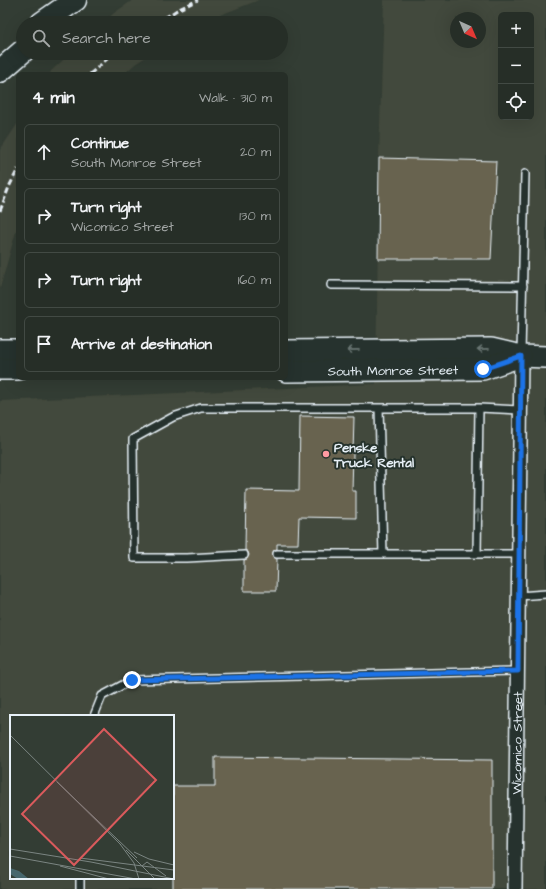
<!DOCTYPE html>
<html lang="en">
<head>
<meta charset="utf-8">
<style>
	body { margin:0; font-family:"Architects Daughter",sans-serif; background:#323a33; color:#f1f3f6 }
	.controls { position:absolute; right:12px; top:12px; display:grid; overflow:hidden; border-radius:6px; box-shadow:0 4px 16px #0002 }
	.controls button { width:36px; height:36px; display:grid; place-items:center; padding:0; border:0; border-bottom:1px solid #424a44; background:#262e27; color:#f1f3f6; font:20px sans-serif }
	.compass { position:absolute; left:450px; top:12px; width:36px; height:36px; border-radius:50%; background:#262e27; box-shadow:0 4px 16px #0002; rotate:136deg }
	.stop { position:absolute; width:12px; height:12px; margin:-9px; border:3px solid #1a73e8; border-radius:50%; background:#fff }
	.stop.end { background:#1a73e8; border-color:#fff; box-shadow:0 1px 4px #0008 }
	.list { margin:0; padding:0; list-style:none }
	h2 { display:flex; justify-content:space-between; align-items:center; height:52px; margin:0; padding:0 16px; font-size:17px }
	h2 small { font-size:13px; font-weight:400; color:#a4a8a7 }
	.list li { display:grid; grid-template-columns:26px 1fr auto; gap:12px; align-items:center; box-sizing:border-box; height:56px; margin:0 8px 8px; padding:0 8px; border:1px solid #424a44; border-radius:6px }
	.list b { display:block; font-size:15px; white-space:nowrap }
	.list p { margin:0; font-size:13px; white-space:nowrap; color:#a4a8a7 }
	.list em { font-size:13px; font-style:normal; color:#a4a8a7 }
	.icon { flex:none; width:22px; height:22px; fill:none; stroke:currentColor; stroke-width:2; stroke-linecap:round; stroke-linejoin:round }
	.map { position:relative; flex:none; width:546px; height:889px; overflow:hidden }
	.search { position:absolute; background:#262e27; box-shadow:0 4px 16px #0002; left:16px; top:16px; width:272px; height:44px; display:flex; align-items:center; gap:10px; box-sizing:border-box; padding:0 14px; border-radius:22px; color:#a4a8a7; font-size:15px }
	.panel { position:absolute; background:#262e27; box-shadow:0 4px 16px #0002; left:16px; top:72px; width:272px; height:308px; border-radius:6px }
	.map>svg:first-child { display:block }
	.built { fill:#43493c; fill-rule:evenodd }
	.building { fill:#676450; stroke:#e8f1f8 }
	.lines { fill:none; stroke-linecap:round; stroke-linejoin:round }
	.lane-casing { stroke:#e8f1f8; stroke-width:10 }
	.street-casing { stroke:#e8f1f8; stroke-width:16 }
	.primary-casing { stroke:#e8f1f8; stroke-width:24 }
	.highway-casing { stroke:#e8f1f8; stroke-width:25 }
	.lane { stroke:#26332d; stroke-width:7 }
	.street { stroke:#26332d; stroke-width:13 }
	.primary { stroke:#26332d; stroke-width:21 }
	.highway { stroke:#26332d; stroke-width:22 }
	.rail { stroke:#e8f1f8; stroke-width:3; stroke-dasharray:6 3; stroke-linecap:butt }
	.oneway { stroke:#6a7674 }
	.route { stroke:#1a73e8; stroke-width:5 }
	.poi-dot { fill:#ff9aa2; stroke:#26332d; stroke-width:1.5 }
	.labels { text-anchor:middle; stroke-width:4; stroke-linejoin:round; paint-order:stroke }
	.street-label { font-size:13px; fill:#e8f1f8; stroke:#26332d }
	.poi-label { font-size:13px; font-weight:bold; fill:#e8f1f8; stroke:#26332d; text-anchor:start }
	.inset-road { fill:none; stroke:#7b8582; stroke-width:1 }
	.view { fill:#da5a5c; fill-opacity:0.15; stroke:#da5a5c; stroke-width:2 }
	.inset-edge { fill:none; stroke:#e8f1f8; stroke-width:2 }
</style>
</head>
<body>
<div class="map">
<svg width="546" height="889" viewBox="0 0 546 889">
	<rect width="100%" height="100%" fill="#333d34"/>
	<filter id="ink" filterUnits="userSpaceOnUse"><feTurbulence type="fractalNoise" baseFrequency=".025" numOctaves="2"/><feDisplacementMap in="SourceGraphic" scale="8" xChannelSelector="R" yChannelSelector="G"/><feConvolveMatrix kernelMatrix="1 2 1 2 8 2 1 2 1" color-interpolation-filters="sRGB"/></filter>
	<g filter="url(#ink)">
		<path class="built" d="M133 0H259L199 23H103L114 13Z
			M384 0H546V889H0V401L376 384 379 158ZM501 15H531V117H501ZM456 18H480V42H456ZM11 716H173V878H11Z
			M71 53H152L135 64 124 74H50L51 71Z
			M18 123V224L0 288V150Z"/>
		<path class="building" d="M379 158 496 161 491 259H378Z
			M300 416 354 417 352 491H356V518L299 517 298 544H277V549L274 550 273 552V557L277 559 276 591H244V560L247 559 249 555 248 552 245 550 246 490 299 491Z
			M215 757 492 760V889H173V786H215Z"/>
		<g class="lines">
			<defs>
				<path id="lane" d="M331 285 523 286
					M521 354 525 174
					M379 408 383 554
					M277 554H519
					M477 554 479 408
					M244 555 187 558H134L133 439 173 417 201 408H479L521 410
					M518 596 546 594
					M94 716 102 696 132 680 518 671
					M80 889V878"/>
				<g id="street">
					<path id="s1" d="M515 889 521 356"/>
				</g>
				<g id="primary">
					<path d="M0 350H18"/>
					<path d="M286 351 491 349 521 356 546 357"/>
					<path d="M0 369H18"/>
					<path id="s2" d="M286 371 483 369 521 356"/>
				</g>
				<path id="highway" d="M42 23 75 0
					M0 71 23 51"/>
			</defs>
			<use href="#lane" class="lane-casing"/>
			<use href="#street" class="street-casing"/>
			<use href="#primary" class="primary-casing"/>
			<use href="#highway" class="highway-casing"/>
			<use href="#lane" class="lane"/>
			<use href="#street" class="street"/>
			<use href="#primary" class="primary"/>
			<use href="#highway" class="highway"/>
			<path class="rail" d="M157 23 177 10 198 0
				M90 74 114 53
				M0 211 9 187 18 169"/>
		</g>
		<defs><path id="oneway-shaft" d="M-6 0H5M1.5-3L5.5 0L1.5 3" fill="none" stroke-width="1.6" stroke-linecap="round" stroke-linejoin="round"/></defs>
		<g class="oneway">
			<use href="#oneway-shaft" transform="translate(483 349) rotate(179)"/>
			<use href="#oneway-shaft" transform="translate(353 350) rotate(179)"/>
			<use href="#oneway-shaft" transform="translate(478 515) rotate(-89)"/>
		</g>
	</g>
	<g class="lines" filter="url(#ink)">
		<path class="route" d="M132 680 518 671 521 356 483 369"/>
	</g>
	<circle class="poi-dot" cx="326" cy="454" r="4"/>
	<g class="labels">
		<g class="street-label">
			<text dy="5" stroke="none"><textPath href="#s2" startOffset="107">South Monroe Street</textPath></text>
			<text dy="5" stroke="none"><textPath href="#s1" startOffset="146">Wicomico Street</textPath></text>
		</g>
		<g class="poi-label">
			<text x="334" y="452">Penske<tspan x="334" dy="15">Truck Rental</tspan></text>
		</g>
	</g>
	<g transform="translate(10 715)">
		<rect width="164" height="164" fill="#333d34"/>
		<path d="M0 153 9 156 19 164H8L0 159Z" fill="#47676d"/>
		<path class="inset-road" d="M0 20 111 130M47 67 127 143M110 129 124 148 129 164M0 134 81 147 164 164M116 135 145 164M124 137 139 144 164 150M0 141 126 164M70 143 164 155M50 151 99 164M132 151 137 147 156 161"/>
		<path class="view" d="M94 14 146 65 64 150 12 99Z"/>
		<rect width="164" height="164" class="inset-edge"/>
	</g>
</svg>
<div class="controls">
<button>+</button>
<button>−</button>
<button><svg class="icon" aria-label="locate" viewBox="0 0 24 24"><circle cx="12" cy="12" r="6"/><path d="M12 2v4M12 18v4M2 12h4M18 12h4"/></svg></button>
</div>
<svg class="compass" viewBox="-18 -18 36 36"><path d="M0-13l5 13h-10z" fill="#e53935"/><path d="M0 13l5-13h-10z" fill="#a4a8a7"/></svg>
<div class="stop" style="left:483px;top:369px"></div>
<div class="stop end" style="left:132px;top:680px"></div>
<div class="search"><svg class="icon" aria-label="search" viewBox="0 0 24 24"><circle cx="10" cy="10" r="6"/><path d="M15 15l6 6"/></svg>Search here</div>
<section class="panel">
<h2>4 min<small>Walk · 310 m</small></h2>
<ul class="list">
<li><svg class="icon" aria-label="ahead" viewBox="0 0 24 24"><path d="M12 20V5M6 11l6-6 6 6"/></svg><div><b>Continue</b><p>South Monroe Street</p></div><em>20 m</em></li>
<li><svg class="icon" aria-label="right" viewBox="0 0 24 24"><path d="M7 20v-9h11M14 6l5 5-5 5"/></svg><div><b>Turn right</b><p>Wicomico Street</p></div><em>130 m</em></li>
<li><svg class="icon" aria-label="right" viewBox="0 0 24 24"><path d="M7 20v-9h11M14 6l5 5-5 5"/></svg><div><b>Turn right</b></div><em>160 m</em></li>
<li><svg class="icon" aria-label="arrive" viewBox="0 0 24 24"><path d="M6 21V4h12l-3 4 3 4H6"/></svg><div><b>Arrive at destination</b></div></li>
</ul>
</section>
</div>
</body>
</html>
